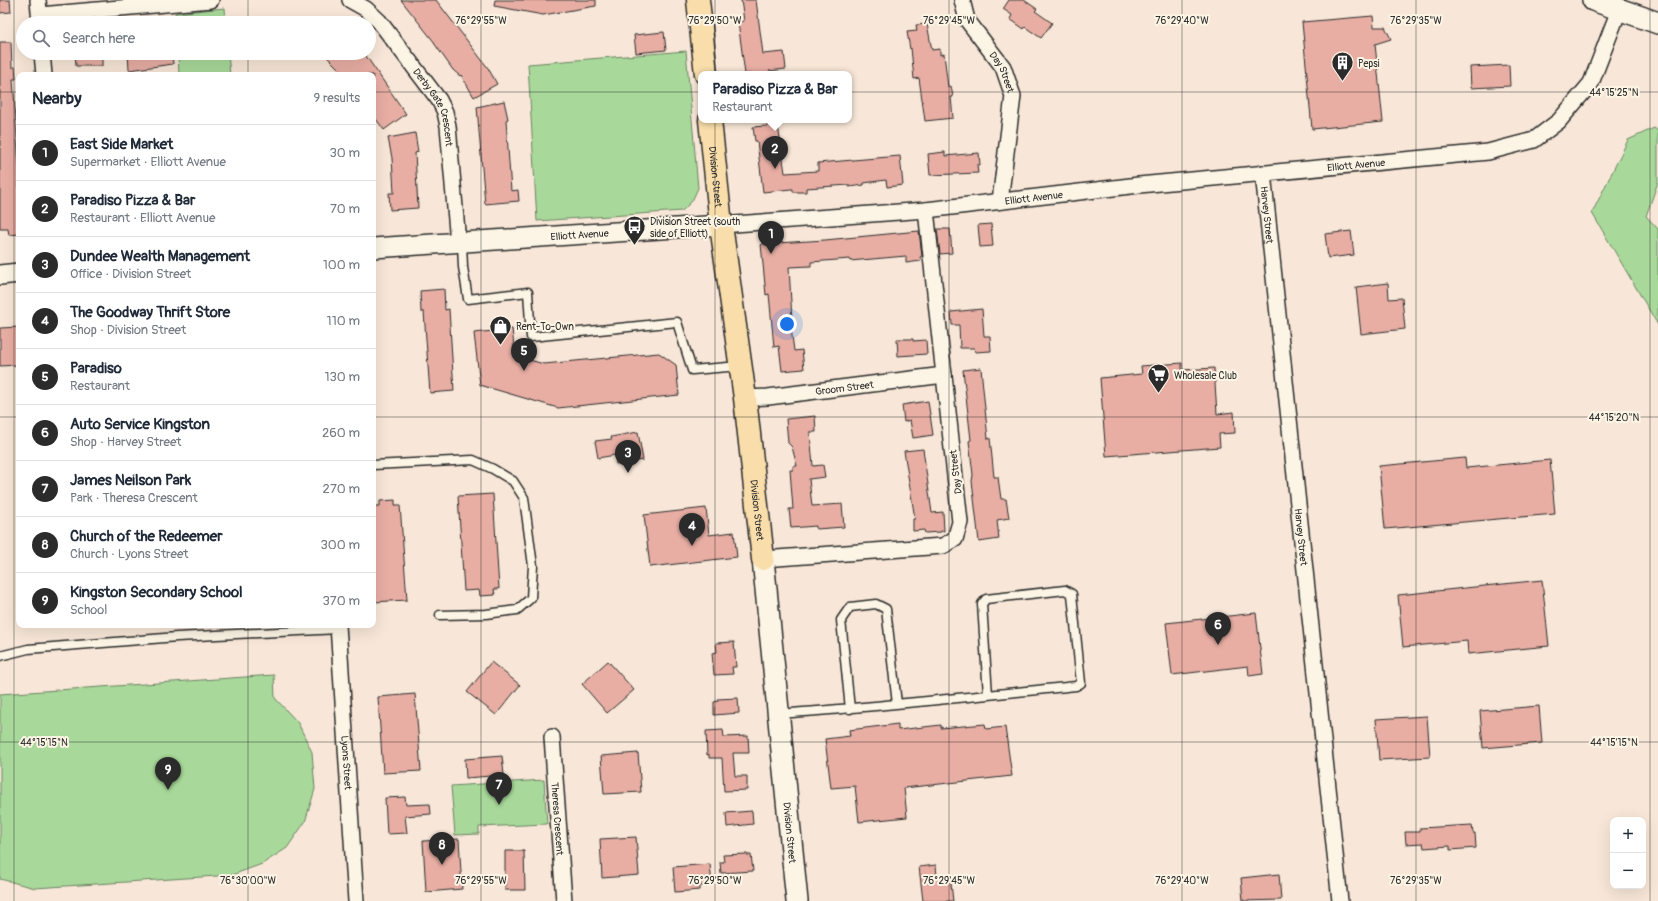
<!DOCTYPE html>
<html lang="en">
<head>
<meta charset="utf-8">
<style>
	body { margin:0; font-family:Pangolin,sans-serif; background:#f6f6f7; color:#1f2937 }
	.controls { position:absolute; right:12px; bottom:12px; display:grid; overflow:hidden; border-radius:8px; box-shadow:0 4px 16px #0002 }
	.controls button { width:36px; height:36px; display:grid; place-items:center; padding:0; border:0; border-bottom:1px solid #e0e1e3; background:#fff; color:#1f2937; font:20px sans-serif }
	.you { position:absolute; left:787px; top:324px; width:14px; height:14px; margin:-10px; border:3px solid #fff; border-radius:50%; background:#1a73e8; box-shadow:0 0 0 6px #1a73e833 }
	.badge { display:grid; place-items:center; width:26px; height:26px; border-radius:50%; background:#2b2b2b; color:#fff; font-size:13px; font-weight:700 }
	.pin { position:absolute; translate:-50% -33px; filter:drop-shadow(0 1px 2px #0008) }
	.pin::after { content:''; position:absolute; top:21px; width:14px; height:12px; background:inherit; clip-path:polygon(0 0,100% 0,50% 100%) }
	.popup { position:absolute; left:698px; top:71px; width:154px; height:52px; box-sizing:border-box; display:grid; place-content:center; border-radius:8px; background:#fff; filter:drop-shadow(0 1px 3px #0005); font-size:13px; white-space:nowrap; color:#747a83 }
	.popup b { font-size:15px; color:#1f2937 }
	.popup::after { content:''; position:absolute; left:50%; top:100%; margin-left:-8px; border:8px solid transparent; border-top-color:#fff }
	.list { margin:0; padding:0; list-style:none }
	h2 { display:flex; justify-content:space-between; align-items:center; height:52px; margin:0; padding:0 16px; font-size:17px }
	h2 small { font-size:13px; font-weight:400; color:#747a83 }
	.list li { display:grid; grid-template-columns:26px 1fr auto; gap:12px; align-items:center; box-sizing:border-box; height:56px; padding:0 16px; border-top:1px solid #e0e1e3 }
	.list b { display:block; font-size:15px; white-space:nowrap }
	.list p { margin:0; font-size:13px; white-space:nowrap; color:#747a83 }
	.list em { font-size:13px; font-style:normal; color:#747a83 }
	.icon { flex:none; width:22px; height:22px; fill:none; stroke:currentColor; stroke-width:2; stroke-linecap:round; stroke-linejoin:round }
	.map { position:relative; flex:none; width:1658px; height:901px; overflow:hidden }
	.search { position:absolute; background:#fff; box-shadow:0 4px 16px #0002; left:16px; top:16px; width:360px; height:44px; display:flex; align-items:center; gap:10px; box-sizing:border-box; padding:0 14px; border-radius:22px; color:#747a83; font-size:15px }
	.panel { position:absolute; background:#fff; box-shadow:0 4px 16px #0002; left:16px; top:72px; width:360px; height:556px; border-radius:8px }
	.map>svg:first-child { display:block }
	.green { fill:#a8d99a; stroke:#6a8262 }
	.building { fill:#e8aea4; stroke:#2b2b2b }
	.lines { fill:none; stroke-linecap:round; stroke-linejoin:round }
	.service-casing { stroke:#2b2b2b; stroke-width:11 }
	.minor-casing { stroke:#2b2b2b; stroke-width:18 }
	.tertiary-casing { stroke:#2b2b2b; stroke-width:22 }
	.secondary-casing { stroke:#2b2b2b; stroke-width:24 }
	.primary-casing { stroke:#2b2b2b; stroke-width:25 }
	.service { stroke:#fcf5e5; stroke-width:8 }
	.minor { stroke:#fcf5e5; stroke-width:15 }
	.tertiary { stroke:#fcf5e5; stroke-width:19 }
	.secondary { stroke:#fcf5e5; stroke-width:21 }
	.primary { stroke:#f9deab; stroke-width:22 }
	.ticks { fill:none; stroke:#2b2b2b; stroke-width:1; stroke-opacity:0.45 }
	.labels { text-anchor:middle; stroke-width:4; stroke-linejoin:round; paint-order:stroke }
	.poi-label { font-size:10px; fill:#2b2b2b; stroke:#fcf5e5; text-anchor:start }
	.street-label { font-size:10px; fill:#2b2b2b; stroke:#fcf5e5 }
	.ticks-label { font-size:10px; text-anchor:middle; fill:#2b2b2b; stroke:#fcf5e5; stroke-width:4; stroke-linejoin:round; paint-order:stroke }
</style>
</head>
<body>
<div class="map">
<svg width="1658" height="901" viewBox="0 0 1658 901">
	<rect width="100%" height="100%" fill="#f8e7d8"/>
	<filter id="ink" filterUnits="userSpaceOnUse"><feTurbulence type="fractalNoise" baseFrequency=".025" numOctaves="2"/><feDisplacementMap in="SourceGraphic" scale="8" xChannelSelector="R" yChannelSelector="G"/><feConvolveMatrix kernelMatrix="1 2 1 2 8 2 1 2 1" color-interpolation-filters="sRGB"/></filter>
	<g filter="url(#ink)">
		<path class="green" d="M225 8 226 23H176L175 13Z
			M686 51 698 188 692 201 682 211 537 221 528 64Z
			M178 53H228L230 75H179Z
			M1654 128 1658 131V182L1646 216 1658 229V325L1592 213 1628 140Z
			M274 675 275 698 298 723 312 752 315 789 305 822 287 848 262 864 232 875 35 888 0 879V694Z
			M544 780 547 824 479 827V834L455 835 451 786Z"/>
		<path class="building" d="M0 0H10L11 12 0 13Z
			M401 0H436L488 68 497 84 474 97 461 75 460 76 453 70 434 43H435Z
			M495 0H596V6L543 15 494 6Z
			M741 0H756L763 54 784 52 786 69 769 71V74H745L738 22 744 21Z
			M1009 0H1024L1037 9 1035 11 1052 23 1041 38 1025 27 1024 29 1010 19 1012 15 1003 9Z
			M1373 16 1374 27H1385L1391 39 1375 44 1383 122 1312 129 1302 22Z
			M927 24 932 50 940 49V55L944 54 948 87 951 86 953 97H951L953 118 925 121 919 78 914 79 911 48 910 49 907 32 917 31 916 25Z
			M664 32 666 50 636 53 634 35Z
			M0 42H11L12 67H15L16 79H13L19 168V234L9 235 8 229H0Z
			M75 53H102V66H76Z
			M128 53H172L173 64 129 70Z
			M323 53H364L406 114 384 130 373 115V75H345Z
			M1509 65 1510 86 1471 88 1470 67Z
			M504 101 508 119 506 120 511 191 518 190 519 201 485 204 477 107Z
			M778 125 785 173 818 171V163L900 156 903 185 887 187 886 180 864 183V185L849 187V185L806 188V192H793V189H791L763 192 757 141H755L753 127Z
			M415 133 418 152 415 153 418 208 390 210 389 193H394L392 158 388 138Z
			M945 152V156L979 153 980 165H977L978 173 930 175 928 154Z
			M991 224 993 246 980 247 978 225Z
			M937 229H950L952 253 940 254Z
			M919 231 922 256 920 257 921 261 906 263V256L850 261V259L811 262V266L789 267 792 320H790L794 351 802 350 804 369 782 371 779 346 774 347 769 294 766 295 761 244 825 240Z
			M1351 231 1354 255 1328 258 1325 234Z
			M1388 283 1389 299 1402 298 1405 329 1361 334 1356 287Z
			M444 289 445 310 449 309 454 391 430 393 424 312H421L420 291Z
			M982 309 984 336H990L991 351 975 352 974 348H960L959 325H952L951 312Z
			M19 327V365L0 366V328Z
			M512 329 515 356 544 364 659 353 676 365 679 395 558 408 480 385 474 333Z
			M897 339H913V341L926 340 927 354 898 356Z
			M1182 363V370L1214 368 1217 414 1234 412 1235 433 1219 434 1220 447 1106 456 1100 378 1142 374 1141 366Z
			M981 368 988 439 990 438 994 477H998L1001 499H1006L1009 518 997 520 999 539 979 542 972 481 973 475 969 441 971 440 963 370Z
			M928 401 933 435 913 438 910 420 904 422 902 405Z
			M815 416 816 432H810L813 466 823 465 825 477 809 479 812 506 842 504 844 527 816 529V526L791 528 789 509H793L790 470H793V466H797L792 447 788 443 786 419Z
			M638 432 643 460 616 464 615 455 598 458 595 441 612 439 611 437Z
			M923 449 932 513 943 512 944 531H941V532L925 533 924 530 913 531V519H915L904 451Z
			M1465 458 1466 468 1550 460 1555 514 1385 529 1379 466Z
			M493 494 499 589H494L495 595 480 596 479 590 464 591 458 496Z
			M395 500V505H400L407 600 373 602V506H380V501Z
			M706 508 709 535 734 532 737 557 650 567 644 515Z
			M1542 580 1549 646 1468 654 1467 641 1403 647 1398 595Z
			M1256 613 1263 674 1249 676 1248 666 1172 675 1166 623Z
			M734 642 736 667H732L733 674 714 675 712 653 717 652 716 643Z
			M608 661 634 690 607 713 582 684Z
			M491 662 520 685 496 715 467 692Z
			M415 694 421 771 383 773 378 697Z
			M738 698 739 713 714 715V702L718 701 717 699Z
			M1539 706 1542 743 1483 748 1480 711Z
			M1427 716 1430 757 1379 760 1376 719Z
			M898 724V730L941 725V728L985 724 986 729 1005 727 1012 776 904 788 907 817 859 822 855 786 831 788 825 739 850 736 849 730Z
			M723 730 724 737 748 736 749 753H733L735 776H747V790L724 791 722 758H709V754L707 755 706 731Z
			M638 753 641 792 604 794 601 756Z
			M502 756 504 775 466 778 465 759Z
			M405 797 406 805 430 804 431 814 405 816 407 833 387 834 385 798Z
			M752 811 753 824 727 827 726 813Z
			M1472 825 1473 833H1475L1476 848 1450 850V846L1424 848 1423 843 1406 844 1405 832H1420V828Z
			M636 837 639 875 602 878 600 839Z
			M459 839 462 889 426 892 423 841Z
			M505 851H524L525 890H505Z
			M747 854V855H751L753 871 721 873 720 862H724L723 855Z
			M710 864 712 885 700 886V890L675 892 673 867Z
			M936 865 937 877 950 875 953 901H923L919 867Z
			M1279 874 1281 900 1243 901 1241 878Z"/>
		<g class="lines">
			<defs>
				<path id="service" d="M462 243 463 267 468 299 528 292 531 337 677 322 692 370 740 366
					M373 465 473 460 493 469 513 481 524 498 533 566 531 598 517 610 486 614 440 615
					M0 656 28 649 177 637 339 629
					M850 709 841 620 850 607 876 604 886 609 897 704
					M779 714C878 707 977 696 1076 686L1081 683 1072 594 1065 590 986 599 982 604 988 695"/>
				<g id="minor">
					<path d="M38 0 40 23"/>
					<path id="s1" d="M350 0 366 9 379 21 439 100 445 112 448 126 458 243"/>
					<path id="s2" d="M962 0 967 20 1003 67 1013 96 1000 201"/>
					<path d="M40 15 211 0"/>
					<path d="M42 53 44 75"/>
					<path id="s3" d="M1263 173 1340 901"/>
					<path id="s4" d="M721 225 926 210 1139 185 1488 152 1534 140 1559 121 1591 83 1619 10"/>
					<path id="s5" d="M745 398 768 397 944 375"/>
					<path d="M763 559 943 546 955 539 960 522 926 210"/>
					<path id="s6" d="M338 625 356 901"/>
					<path id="s7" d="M552 737 564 901"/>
				</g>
				<g id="tertiary">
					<path id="s8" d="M373 248 721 225"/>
					<path d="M0 275 19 273"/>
				</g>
				<g id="secondary">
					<path d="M1593 0 1658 23"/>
					<path id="s9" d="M763 559 797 901"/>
				</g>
				<g id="primary">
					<path d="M698 0 706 74"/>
					<path id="s10" d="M710 120 721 225 745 398 763 559"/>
				</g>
			</defs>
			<use href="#service" class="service-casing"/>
			<use href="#minor" class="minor-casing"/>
			<use href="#tertiary" class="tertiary-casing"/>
			<use href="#secondary" class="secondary-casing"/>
			<use href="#primary" class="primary-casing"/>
			<use href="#service" class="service"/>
			<use href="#minor" class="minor"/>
			<use href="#tertiary" class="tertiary"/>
			<use href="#secondary" class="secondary"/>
			<use href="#primary" class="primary"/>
		</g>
	</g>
	<path class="ticks" d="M14 0V901M248 0V23M481 0V901M715 0V901M949 0V901M1182 0V901M1416 0V901M1650 0V901M248 53V75M0 92H19M373 92H1658M0 417H19M373 417H1658M248 625V901M0 742H1658"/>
	<defs>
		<symbol id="building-pin" viewBox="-11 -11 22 30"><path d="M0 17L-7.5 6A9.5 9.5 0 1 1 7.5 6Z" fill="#2b2b2b" stroke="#fcf5e5"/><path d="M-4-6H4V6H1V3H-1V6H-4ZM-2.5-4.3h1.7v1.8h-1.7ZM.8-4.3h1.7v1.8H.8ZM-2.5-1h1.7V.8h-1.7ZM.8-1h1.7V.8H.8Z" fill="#fff"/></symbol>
		<symbol id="bus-pin" viewBox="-11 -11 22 30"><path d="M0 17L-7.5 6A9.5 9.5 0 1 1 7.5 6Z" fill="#2b2b2b" stroke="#fcf5e5"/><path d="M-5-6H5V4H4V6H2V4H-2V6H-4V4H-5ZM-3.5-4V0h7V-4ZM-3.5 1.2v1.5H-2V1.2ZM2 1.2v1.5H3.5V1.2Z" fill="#fff"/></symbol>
		<symbol id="shop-pin" viewBox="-11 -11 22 30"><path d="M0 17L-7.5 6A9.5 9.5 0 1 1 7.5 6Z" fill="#2b2b2b" stroke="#fcf5e5"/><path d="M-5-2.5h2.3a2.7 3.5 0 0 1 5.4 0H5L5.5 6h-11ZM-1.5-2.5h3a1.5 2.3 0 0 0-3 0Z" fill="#fff"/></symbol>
		<symbol id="supermarket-pin" viewBox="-11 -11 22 30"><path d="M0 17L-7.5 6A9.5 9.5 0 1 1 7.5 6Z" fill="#2b2b2b" stroke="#fcf5e5"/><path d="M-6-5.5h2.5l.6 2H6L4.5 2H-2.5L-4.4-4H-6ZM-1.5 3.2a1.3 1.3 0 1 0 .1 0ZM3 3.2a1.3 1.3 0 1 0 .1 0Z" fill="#fff"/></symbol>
	</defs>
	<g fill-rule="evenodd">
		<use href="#building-pin" x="1330" y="50" width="25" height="34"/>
		<use href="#bus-pin" x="622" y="214" width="25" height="34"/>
		<use href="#shop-pin" x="488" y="314" width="25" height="34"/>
		<use href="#supermarket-pin" x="1146" y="362" width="25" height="34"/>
	</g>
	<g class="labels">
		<g class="poi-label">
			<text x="1358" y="67">Pepsi</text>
			<text x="650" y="225">Division Street (south<tspan x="650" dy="12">side of Elliott)</tspan></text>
			<text x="516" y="330">Rent-To-Own</text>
			<text x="1174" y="379">Wholesale Club</text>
		</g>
		<g class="street-label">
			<text dy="4" stroke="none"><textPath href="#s2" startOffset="84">Day Street</textPath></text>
			<text dy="4" stroke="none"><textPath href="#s1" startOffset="140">Derby Gate Crescent</textPath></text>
			<text dy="4" stroke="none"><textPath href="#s4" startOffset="638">Elliott Avenue</textPath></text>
			<text dy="4" stroke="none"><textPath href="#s10" startOffset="57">Division Street</textPath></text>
			<text dy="4" stroke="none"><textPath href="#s4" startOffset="314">Elliott Avenue</textPath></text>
			<text dy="4" stroke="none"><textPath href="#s3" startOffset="42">Harvey Street</textPath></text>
			<text dy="4" stroke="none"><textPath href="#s8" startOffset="207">Elliott Avenue</textPath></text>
			<text dy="4" stroke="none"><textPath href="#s5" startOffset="100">Groom Street</textPath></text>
			<text transform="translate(955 472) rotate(-97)" y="4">Day Street</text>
			<text dy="4" stroke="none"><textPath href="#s10" startOffset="393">Division Street</textPath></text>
			<text dy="4" stroke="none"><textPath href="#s3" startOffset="366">Harvey Street</textPath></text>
			<text dy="4" stroke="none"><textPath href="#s6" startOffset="138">Lyons Street</textPath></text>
			<text dy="4" stroke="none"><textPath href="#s7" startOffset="82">Theresa Crescent</textPath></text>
			<text dy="4" stroke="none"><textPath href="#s9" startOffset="275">Division Street</textPath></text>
		</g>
	</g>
	<g class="ticks-label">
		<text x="481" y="24">76°29'55"W</text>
		<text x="715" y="24">76°29'50"W</text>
		<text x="949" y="24">76°29'45"W</text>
		<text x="1182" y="24">76°29'40"W</text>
		<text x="1416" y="24">76°29'35"W</text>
		<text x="1614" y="96">44°15'25"N</text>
		<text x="1614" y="421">44°15'20"N</text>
		<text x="44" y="746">44°15'15"N</text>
		<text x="1614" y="746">44°15'15"N</text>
		<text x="248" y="884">76°30'00"W</text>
		<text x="481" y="884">76°29'55"W</text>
		<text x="715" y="884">76°29'50"W</text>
		<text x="949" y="884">76°29'45"W</text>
		<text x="1182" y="884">76°29'40"W</text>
		<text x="1416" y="884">76°29'35"W</text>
	</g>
</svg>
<div class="controls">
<button>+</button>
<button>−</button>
</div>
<div class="you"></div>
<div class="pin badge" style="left:771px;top:254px">1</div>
<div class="pin badge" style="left:775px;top:169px">2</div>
<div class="popup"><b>Paradiso Pizza &amp; Bar</b>Restaurant</div>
<div class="pin badge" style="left:628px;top:473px">3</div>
<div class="pin badge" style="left:692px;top:546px">4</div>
<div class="pin badge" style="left:524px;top:371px">5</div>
<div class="pin badge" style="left:1218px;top:645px">6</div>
<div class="pin badge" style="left:499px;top:805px">7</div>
<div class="pin badge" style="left:442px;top:865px">8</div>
<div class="pin badge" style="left:168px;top:790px">9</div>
<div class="search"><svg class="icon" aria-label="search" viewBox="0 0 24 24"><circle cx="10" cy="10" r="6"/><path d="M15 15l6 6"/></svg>Search here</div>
<section class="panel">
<h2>Nearby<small>9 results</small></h2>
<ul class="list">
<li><span class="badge">1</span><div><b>East Side Market</b><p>Supermarket · Elliott Avenue</p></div><em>30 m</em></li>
<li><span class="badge">2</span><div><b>Paradiso Pizza &amp; Bar</b><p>Restaurant · Elliott Avenue</p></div><em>70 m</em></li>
<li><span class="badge">3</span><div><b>Dundee Wealth Management</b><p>Office · Division Street</p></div><em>100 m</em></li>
<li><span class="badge">4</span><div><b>The Goodway Thrift Store</b><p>Shop · Division Street</p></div><em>110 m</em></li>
<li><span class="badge">5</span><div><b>Paradiso</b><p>Restaurant</p></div><em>130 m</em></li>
<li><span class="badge">6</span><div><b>Auto Service Kingston</b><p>Shop · Harvey Street</p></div><em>260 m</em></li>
<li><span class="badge">7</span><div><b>James Neilson Park</b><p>Park · Theresa Crescent</p></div><em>270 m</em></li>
<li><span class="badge">8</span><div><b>Church of the Redeemer</b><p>Church · Lyons Street</p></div><em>300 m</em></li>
<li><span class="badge">9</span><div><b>Kingston Secondary School</b><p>School</p></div><em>370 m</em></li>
</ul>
</section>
</div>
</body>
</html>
